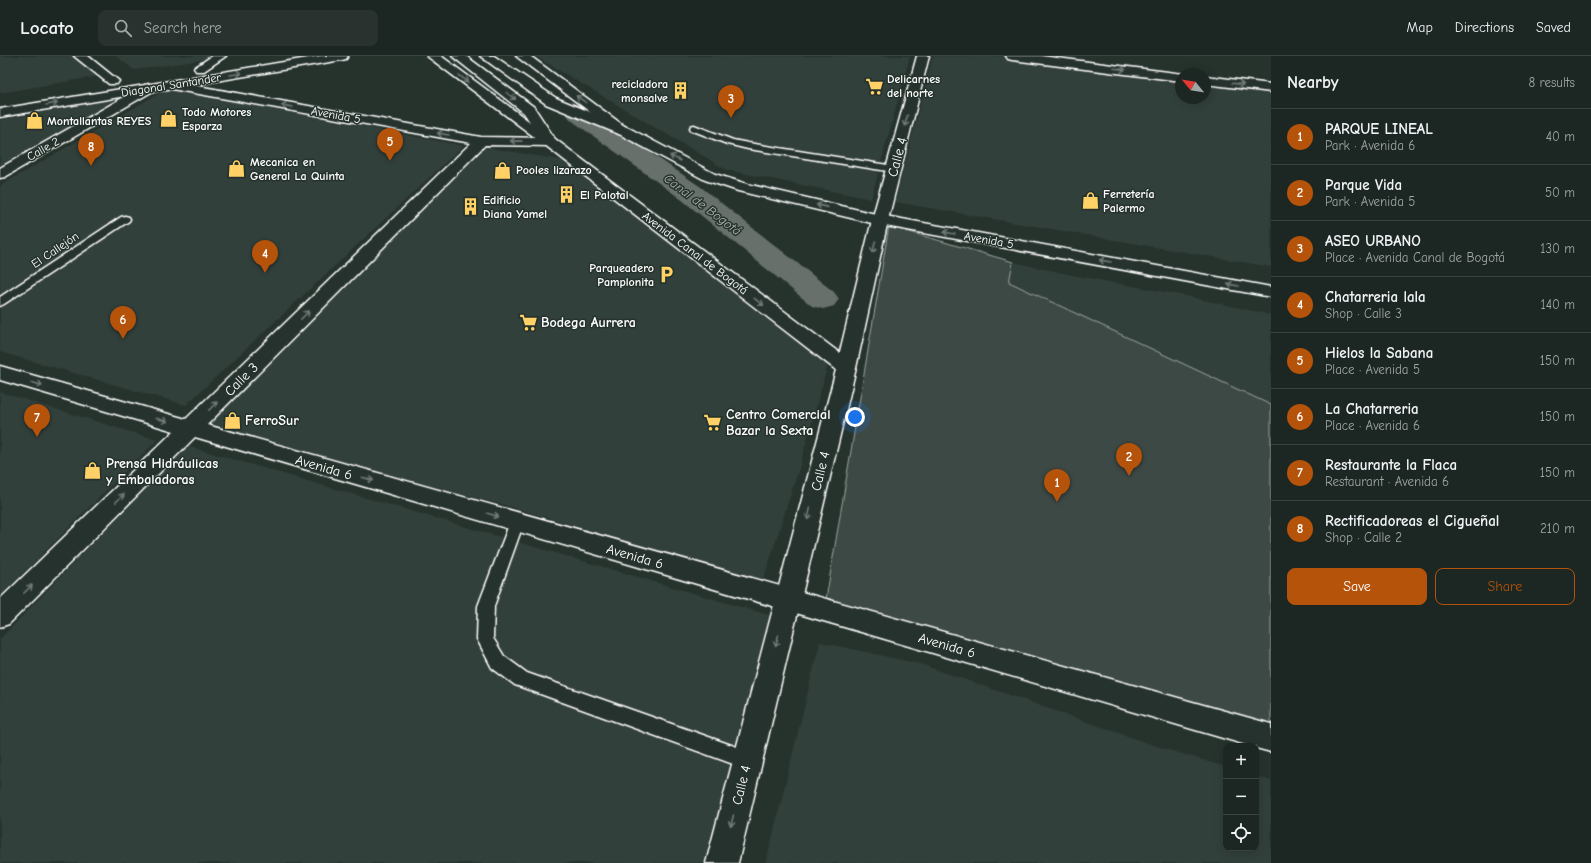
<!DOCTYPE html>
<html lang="en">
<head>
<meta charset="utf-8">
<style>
	body { margin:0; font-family:"Comic Neue",sans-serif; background:#29322f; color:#f1f3f6 }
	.controls { position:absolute; right:12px; bottom:12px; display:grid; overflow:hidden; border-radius:8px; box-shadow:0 2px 10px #0003 }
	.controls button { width:36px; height:36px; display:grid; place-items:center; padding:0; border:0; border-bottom:1px solid #3a4340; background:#1c2622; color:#f1f3f6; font:20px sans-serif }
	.compass { position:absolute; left:1175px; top:12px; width:36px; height:36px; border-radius:50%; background:#1c2622; box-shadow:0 2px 10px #0003; rotate:300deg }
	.you { position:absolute; left:855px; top:361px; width:14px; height:14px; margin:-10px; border:3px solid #fff; border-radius:50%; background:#1a73e8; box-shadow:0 0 0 6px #1a73e833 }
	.badge { display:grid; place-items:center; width:26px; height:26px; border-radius:50%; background:#b45309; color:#fff; font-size:13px; font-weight:700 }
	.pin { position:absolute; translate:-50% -33px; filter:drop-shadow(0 1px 2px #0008) }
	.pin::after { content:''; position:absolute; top:21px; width:14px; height:12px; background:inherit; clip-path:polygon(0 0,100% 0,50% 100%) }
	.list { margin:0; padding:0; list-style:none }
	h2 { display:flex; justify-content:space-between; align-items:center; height:52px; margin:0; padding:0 16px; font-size:17px }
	h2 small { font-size:13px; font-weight:400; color:#a0a5a5 }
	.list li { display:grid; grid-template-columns:26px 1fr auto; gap:12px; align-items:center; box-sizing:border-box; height:56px; padding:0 16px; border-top:1px solid #3a4340 }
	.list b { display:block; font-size:15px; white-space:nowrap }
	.list p { margin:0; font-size:13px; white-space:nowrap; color:#a0a5a5 }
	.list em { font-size:13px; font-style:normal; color:#a0a5a5 }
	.actions { display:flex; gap:8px; padding:12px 16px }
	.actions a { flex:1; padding:9px 0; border:1px solid #b45309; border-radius:8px; text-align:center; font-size:14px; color:#b45309 }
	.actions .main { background:#b45309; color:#fff }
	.icon { flex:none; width:22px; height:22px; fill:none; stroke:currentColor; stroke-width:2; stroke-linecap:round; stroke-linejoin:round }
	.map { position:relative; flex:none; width:1271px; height:807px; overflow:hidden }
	header { display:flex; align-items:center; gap:24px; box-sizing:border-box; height:56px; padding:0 20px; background:#1c2622; border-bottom:1px solid #3a4340 }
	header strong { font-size:19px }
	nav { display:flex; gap:22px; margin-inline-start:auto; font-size:14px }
	.search { width:280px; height:36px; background:#29322f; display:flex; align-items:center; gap:10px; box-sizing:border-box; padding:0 14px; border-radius:8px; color:#a0a5a5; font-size:15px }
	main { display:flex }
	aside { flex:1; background:#1c2622 }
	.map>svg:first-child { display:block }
	.built { fill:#333f3a }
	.green { fill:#3e4944; stroke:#9ea4a2 }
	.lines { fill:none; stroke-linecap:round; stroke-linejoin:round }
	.canal { fill:#67706c; fill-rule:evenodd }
	.service-casing { stroke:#fff; stroke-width:3 }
	.minor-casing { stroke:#fff; stroke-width:3 }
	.secondary-casing { stroke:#fff; stroke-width:3 }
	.primary-casing { stroke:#fff; stroke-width:3 }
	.service { fill:#26332d; fill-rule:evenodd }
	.minor { fill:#26332d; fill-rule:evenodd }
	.secondary { fill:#26332d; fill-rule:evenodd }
	.primary { fill:#26332d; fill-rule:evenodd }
	.oneway { stroke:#727a76 }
	.labels { text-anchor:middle; stroke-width:3; stroke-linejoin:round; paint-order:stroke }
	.far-poi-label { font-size:12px; font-weight:bold; fill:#fff; stroke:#26332d; text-anchor:start }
	.far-street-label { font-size:12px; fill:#fff; stroke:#26332d }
	.far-water-label { font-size:13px; font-style:italic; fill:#b3b8b6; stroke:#26332d }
	.street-label { font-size:14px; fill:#fff; stroke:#26332d }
	.poi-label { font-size:14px; font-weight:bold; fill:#fff; stroke:#26332d; text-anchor:start }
</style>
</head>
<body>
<header>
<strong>Locato</strong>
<div class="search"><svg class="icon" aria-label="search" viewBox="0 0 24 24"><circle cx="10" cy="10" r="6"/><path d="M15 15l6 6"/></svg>Search here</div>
<nav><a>Map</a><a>Directions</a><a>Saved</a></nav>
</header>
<main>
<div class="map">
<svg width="1271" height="807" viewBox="0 0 1271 807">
	<rect width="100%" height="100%" fill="#26332d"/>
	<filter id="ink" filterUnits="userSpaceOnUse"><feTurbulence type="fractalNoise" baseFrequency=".025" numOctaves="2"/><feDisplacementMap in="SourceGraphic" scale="8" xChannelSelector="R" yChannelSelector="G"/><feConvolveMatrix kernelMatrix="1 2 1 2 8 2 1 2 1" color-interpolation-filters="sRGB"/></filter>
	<g filter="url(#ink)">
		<path class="built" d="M0 0H73L99 20 0 37Z
			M116 0H213L208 3 134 14Z
			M535 0H910L871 143 727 114Z
			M933 0H1048L1190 18H1181V42H1205V20L1271 28V211L895 146Z
			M168 32 463 90 186 349 0 296V130Z
			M131 40 0 112V64Z
			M485 91 572 106 702 207 828 308 801 406 763 525 501 448 191 372 217 360Z
			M1013 206 1072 219 1181 239 1271 259V349L1008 226Z
			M0 336 157 384 0 540Z
			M187 390 772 560 704 807H0V583Z
			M820 586 920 608 1162 692 1226 711V792H1256V720L1271 725V807H766Z"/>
		<path class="green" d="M889 170 1013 206 1009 226 1271 349V668L826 543Z"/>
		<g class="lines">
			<path class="canal" d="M579 52 587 54 701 131 834 236 839 243 834 250 823 253 812 250 681 143 571 64 567 59 571 54Z"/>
			<defs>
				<path id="service" d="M694 69 733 84 748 87 894 110 899 113 894 116 748 93 727 88 691 74 690 72 691 70Z
					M125 160 129 161 130 163 129 165 4 248 0 250V241L121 161Z
					M517 460 522 462 524 466 494 550 493 582 504 600 527 617 754 697 756 704 754 711 747 713 521 631 515 629 492 612 477 583 478 550 510 466 512 462Z"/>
				<path id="minor" d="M74 0H88L119 25 117 28H109Z
					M212 0H226L204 15H196L194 12Z
					M917 0H929L888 164 856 312 853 317 846 319 839 317 836 312 872 164Z
					M1006 0H1041L1184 18H1181V25L1012 4 1008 3Z
					M1205 20 1271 28V36L1205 28Z
					M170 25 481 81 550 82 555 83 557 86 555 89 550 90 485 89 207 369 1271 668V696L1256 692V690H1250L195 381 9 568 0 571V543L174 375 0 324V310L186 363 471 87 166 32 164 29 166 26Z
					M149 28 153 29 155 32 153 35 5 121 0 122V112L145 29Z"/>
				<path id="secondary" d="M452 0H466L534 51 555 83 853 307 856 312 738 807H706L836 314 545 89 524 57Z
					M480 0H494L556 42 629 72 715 118 747 128 880 159 1271 231V241L880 169 738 135 705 124 619 78 546 48Z"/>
				<path id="primary" d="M320 0H348L346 3 342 4 0 61V53Z
					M427 0H441L557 86 555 89 550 90 545 89Z
					M516 0H530L631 75 629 78 624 79 619 78Z"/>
			</defs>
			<use href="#service" class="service-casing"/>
			<use href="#minor" class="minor-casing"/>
			<use href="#secondary" class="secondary-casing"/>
			<use href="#primary" class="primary-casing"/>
			<use href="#service" class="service"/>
			<use href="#minor" class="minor"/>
			<use href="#secondary" class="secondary"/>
			<use href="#primary" class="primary"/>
		</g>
		<defs><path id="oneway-shaft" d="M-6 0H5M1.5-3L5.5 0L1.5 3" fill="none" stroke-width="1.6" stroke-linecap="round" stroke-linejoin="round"/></defs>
		<g class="oneway">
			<use href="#oneway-shaft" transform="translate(1120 13) rotate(7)"/>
			<use href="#oneway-shaft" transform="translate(236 18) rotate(-9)"/>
			<use href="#oneway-shaft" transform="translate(464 23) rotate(36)"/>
			<use href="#oneway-shaft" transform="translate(1238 28) rotate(7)"/>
			<use href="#oneway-shaft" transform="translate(511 40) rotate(37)"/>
			<use href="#oneway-shaft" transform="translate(581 43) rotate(-144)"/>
			<use href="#oneway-shaft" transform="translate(52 48) rotate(-10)"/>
			<use href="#oneway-shaft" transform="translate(287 50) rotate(-170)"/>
			<use href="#oneway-shaft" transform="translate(906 65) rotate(105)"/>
			<use href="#oneway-shaft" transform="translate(443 78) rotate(-170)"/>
			<use href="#oneway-shaft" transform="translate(516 85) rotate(-179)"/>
			<use href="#oneway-shaft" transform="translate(675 102) rotate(-152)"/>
			<use href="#oneway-shaft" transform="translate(822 150) rotate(-167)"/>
			<use href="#oneway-shaft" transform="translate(949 177) rotate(-170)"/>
			<use href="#oneway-shaft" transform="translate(874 191) rotate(103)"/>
			<use href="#oneway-shaft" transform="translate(1105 205) rotate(-170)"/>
			<use href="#oneway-shaft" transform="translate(1233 229) rotate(-170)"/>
			<use href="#oneway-shaft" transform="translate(759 246) rotate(37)"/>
			<use href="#oneway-shaft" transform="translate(305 259) rotate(-45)"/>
			<use href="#oneway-shaft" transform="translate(37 328) rotate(16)"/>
			<use href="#oneway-shaft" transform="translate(213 350) rotate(-45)"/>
			<use href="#oneway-shaft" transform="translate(162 364) rotate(16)"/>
			<use href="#oneway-shaft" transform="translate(368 423) rotate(16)"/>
			<use href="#oneway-shaft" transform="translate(120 442) rotate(-45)"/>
			<use href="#oneway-shaft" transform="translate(809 458) rotate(104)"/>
			<use href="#oneway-shaft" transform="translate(493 459) rotate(16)"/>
			<use href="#oneway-shaft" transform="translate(28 533) rotate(-45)"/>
			<use href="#oneway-shaft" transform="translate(777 585) rotate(104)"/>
			<use href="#oneway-shaft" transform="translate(732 765) rotate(104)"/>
		</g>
	</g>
	<defs>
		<symbol id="supermarket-bare" viewBox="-9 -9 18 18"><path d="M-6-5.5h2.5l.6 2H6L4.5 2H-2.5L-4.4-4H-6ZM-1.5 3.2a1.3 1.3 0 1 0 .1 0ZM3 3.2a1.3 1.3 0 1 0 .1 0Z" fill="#ffd166" stroke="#26332d" stroke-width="2.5" paint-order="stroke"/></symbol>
		<symbol id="building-bare" viewBox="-9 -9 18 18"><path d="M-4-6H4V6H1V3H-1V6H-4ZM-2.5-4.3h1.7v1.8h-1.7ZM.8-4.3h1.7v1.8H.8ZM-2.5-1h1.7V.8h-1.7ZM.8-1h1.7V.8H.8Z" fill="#ffd166" stroke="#26332d" stroke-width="2.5" paint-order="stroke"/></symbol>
		<symbol id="shop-bare" viewBox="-9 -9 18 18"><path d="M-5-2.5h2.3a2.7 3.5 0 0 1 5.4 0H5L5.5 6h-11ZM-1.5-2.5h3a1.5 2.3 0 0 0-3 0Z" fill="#ffd166" stroke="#26332d" stroke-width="2.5" paint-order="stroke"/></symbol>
		<symbol id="parking-bare" viewBox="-9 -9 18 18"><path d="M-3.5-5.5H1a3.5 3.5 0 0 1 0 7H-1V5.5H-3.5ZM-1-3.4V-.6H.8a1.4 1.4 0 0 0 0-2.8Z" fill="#ffd166" stroke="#26332d" stroke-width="2.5" paint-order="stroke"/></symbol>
	</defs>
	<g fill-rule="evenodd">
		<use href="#supermarket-bare" x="862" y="18" width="25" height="25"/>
		<use href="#building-bare" x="668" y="22" width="25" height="25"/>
		<use href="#shop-bare" x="156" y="50" width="25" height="25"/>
		<use href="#shop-bare" x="22" y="52" width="25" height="25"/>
		<use href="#shop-bare" x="224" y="100" width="25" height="25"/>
		<use href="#shop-bare" x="490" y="102" width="25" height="25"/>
		<use href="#building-bare" x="554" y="126" width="25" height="25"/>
		<use href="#shop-bare" x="1078" y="132" width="25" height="25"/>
		<use href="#building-bare" x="458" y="138" width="25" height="25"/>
		<use href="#parking-bare" x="654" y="206" width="25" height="25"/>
		<use href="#supermarket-bare" x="516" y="254" width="25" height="25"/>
		<use href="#shop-bare" x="220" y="352" width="25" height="25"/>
		<use href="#supermarket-bare" x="700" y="354" width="25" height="25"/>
		<use href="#shop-bare" x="80" y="402" width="25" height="25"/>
	</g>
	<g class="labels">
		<g class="far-poi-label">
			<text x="887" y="27">Delicarnes<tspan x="887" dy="14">del norte</tspan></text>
			<text x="668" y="32" text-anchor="end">recicladora<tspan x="668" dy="14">monsalve</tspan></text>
			<text x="182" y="60">Todo Motores<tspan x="182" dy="14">Esparza</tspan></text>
			<text x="47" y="69">Montallantas REYES</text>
			<text x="250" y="110">Mecanica en<tspan x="250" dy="14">General La Quinta</tspan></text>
			<text x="516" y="118">Pooles lizarazo</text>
			<text x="1103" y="142">Ferretería<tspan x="1103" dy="14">Palermo</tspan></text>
			<text x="580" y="143">El Palotal</text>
			<text x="483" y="148">Edificio<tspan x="483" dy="14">Diana Yamel</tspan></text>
			<text x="654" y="216" text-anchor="end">Parqueadero<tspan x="654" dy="14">Pamplonita</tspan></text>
		</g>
		<g class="far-street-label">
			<text transform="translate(171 29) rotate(-9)" y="4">Diagonal Santander</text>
			<text transform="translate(336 59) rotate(10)" y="4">Avenida 5</text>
			<text transform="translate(43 93) rotate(-30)" y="4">Calle 2</text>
			<text transform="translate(989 184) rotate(10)" y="4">Avenida 5</text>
			<text transform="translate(55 194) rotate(-34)" y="4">El Callejón</text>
			<text transform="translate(695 197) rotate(37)" y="4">Avenida Canal de Bogotá</text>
		</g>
		<g class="far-water-label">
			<text transform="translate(703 148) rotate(37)" y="5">Canal de Bogotá</text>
		</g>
		<g class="street-label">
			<text transform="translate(897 101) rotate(-75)" y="5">Calle 4</text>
			<text transform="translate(241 323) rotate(-45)" y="5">Calle 3</text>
			<text transform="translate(324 411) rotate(16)" y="5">Avenida 6</text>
			<text transform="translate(820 415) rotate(-76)" y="5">Calle 4</text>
			<text transform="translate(635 500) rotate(16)" y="5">Avenida 6</text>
			<text transform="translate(947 589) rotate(16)" y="5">Avenida 6</text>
			<text transform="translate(741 729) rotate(-76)" y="5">Calle 4</text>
		</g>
		<g class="poi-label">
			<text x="541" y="271">Bodega Aurrera</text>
			<text x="726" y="363">Centro Comercial<tspan x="726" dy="16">Bazar la Sexta</tspan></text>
			<text x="245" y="369">FerroSur</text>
			<text x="106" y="412">Prensa Hidráulicas<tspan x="106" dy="16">y Embaladoras</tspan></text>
		</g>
	</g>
</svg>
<div class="controls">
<button>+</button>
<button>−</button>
<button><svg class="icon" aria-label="locate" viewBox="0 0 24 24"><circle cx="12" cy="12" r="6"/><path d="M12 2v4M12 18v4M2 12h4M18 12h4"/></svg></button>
</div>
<svg class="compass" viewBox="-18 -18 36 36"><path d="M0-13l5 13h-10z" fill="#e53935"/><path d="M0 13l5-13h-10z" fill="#a0a5a5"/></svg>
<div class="you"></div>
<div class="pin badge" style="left:1057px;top:446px">1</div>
<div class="pin badge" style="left:1129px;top:420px">2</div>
<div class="pin badge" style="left:731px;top:62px">3</div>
<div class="pin badge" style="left:265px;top:217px">4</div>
<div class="pin badge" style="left:390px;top:105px">5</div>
<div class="pin badge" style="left:123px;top:283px">6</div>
<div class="pin badge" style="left:37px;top:381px">7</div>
<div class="pin badge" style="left:91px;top:110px">8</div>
</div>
<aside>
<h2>Nearby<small>8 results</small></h2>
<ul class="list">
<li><span class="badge">1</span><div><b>PARQUE LINEAL</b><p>Park · Avenida 6</p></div><em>40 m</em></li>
<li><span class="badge">2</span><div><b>Parque Vida</b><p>Park · Avenida 5</p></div><em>50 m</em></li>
<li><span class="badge">3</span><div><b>ASEO URBANO</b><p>Place · Avenida Canal de Bogotá</p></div><em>130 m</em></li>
<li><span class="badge">4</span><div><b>Chatarreria lala</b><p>Shop · Calle 3</p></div><em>140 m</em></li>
<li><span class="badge">5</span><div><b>Hielos la Sabana</b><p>Place · Avenida 5</p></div><em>150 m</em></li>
<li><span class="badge">6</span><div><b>La Chatarreria</b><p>Place · Avenida 6</p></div><em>150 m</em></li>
<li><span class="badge">7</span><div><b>Restaurante la Flaca</b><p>Restaurant · Avenida 6</p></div><em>150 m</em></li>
<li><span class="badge">8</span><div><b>Rectificadoreas el Cigueñal</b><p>Shop · Calle 2</p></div><em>210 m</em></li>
</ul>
<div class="actions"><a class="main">Save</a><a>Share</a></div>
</aside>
</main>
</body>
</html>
